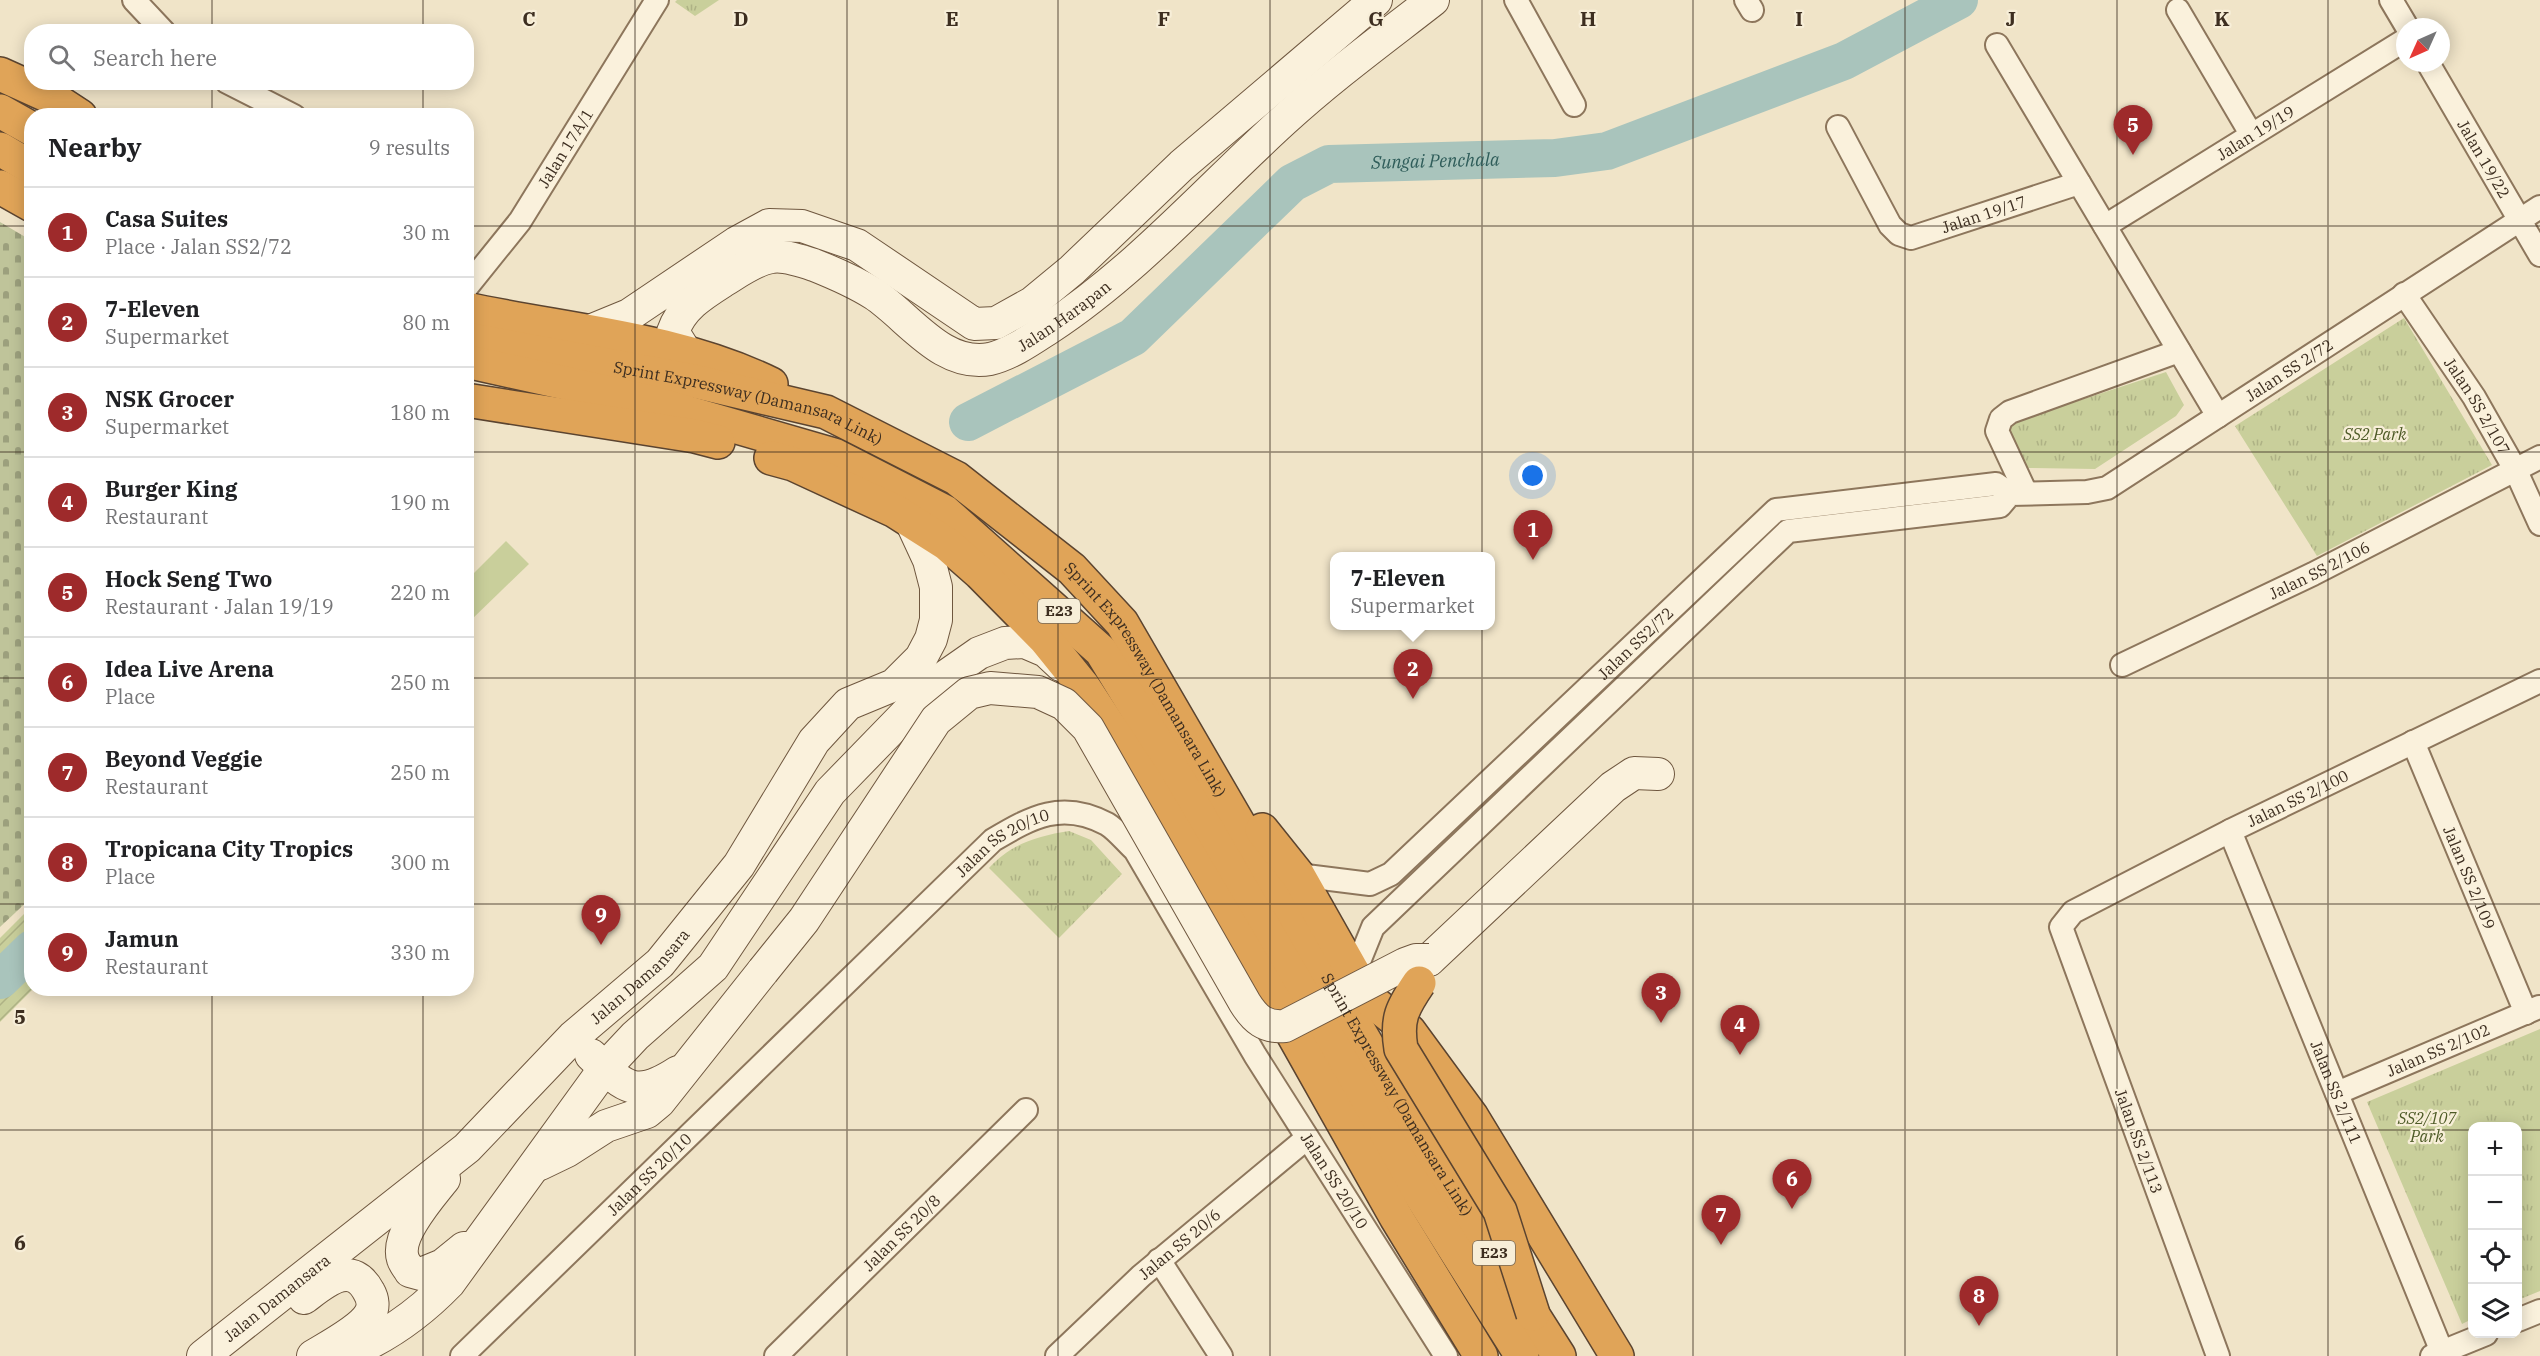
<!DOCTYPE html>
<html lang="en">
<head>
<meta charset="utf-8">
<style>
	body { margin:0; font-family:"IBM Plex Serif",serif; background:#f2f2f2; color:#202124 }
	.controls { position:absolute; right:18px; bottom:18px; display:grid; overflow:hidden; border-radius:12px; box-shadow:0 3px 15px #0003 }
	.controls button { width:54px; height:54px; display:grid; place-items:center; padding:0; border:0; border-bottom:2px solid #e0e0e0; background:#fff; color:#202124; font:30px sans-serif }
	.compass { position:absolute; left:2396px; top:18px; width:54px; height:54px; border-radius:50%; background:#fff; box-shadow:0 3px 15px #0003; rotate:225deg }
	.you { position:absolute; left:1533px; top:476px; width:21px; height:21px; margin:-15px; border:4px solid #fff; border-radius:50%; background:#1a73e8; box-shadow:0 0 0 9px #1a73e833 }
	.badge { display:grid; place-items:center; width:39px; height:39px; border-radius:50%; background:#9e2a2b; color:#fff; font-size:20px; font-weight:700 }
	.pin { position:absolute; translate:-50% -50px; filter:drop-shadow(0 2px 3px #0008) }
	.pin::after { content:''; position:absolute; top:32px; width:21px; height:18px; background:inherit; clip-path:polygon(0 0,100% 0,50% 100%) }
	.popup { position:absolute; left:1330px; top:552px; width:165px; height:78px; box-sizing:border-box; display:grid; place-content:center; border-radius:12px; background:#fff; filter:drop-shadow(0 2px 4px #0005); font-size:20px; white-space:nowrap; color:#757577 }
	.popup b { font-size:22px; color:#202124 }
	.popup::after { content:''; position:absolute; left:50%; top:100%; margin-left:-12px; border:12px solid transparent; border-top-color:#fff }
	.list { margin:0; padding:0; list-style:none }
	h2 { display:flex; justify-content:space-between; align-items:center; height:78px; margin:0; padding:0 24px; font-size:26px }
	h2 small { font-size:20px; font-weight:400; color:#757577 }
	.list li { display:grid; grid-template-columns:39px 1fr auto; gap:18px; align-items:center; box-sizing:border-box; height:90px; padding:0 24px; border-top:2px solid #e0e0e0 }
	.list b { display:block; font-size:22px; white-space:nowrap }
	.list p { margin:0; font-size:20px; white-space:nowrap; color:#757577 }
	.list em { font-size:20px; font-style:normal; color:#757577 }
	.icon { flex:none; width:33px; height:33px; fill:none; stroke:currentColor; stroke-width:2; stroke-linecap:round; stroke-linejoin:round }
	.map { position:relative; flex:none; width:2540px; height:1356px; overflow:hidden }
	.search { position:absolute; background:#fff; box-shadow:0 3px 15px #0003; left:24px; top:24px; width:450px; height:66px; display:flex; align-items:center; gap:15px; box-sizing:border-box; padding:0 21px; border-radius:24px; color:#757577; font-size:22px }
	.panel { position:absolute; background:#fff; box-shadow:0 3px 15px #0003; left:24px; top:108px; width:450px; height:888px; border-radius:24px }
	.map>svg:first-child { display:block }
	.grass { fill:url(#grass-tufts) }
	.cemetery { fill:url(#cemetery-stones) }
	.garden { fill:url(#garden-furrows) }
	.pitch { fill:#c9cf9b }
	.lines { fill:none; stroke-linecap:round; stroke-linejoin:round }
	.river { stroke:#a9c4bc; stroke-width:38 }
	.street-casing { stroke:#8d765c; stroke-width:26 }
	.secondary-casing { stroke:#6f573f; stroke-width:34 }
	.highway-casing { stroke:#5b4430; stroke-width:36 }
	.street { stroke:#faf1dc; stroke-width:22 }
	.secondary { stroke:#faf1dc; stroke-width:32 }
	.highway { stroke:#e0a458; stroke-width:33 }
	.secondary-bridge-casing { stroke:#6f573f; stroke-width:34; stroke-linecap:butt }
	.highway-bridge-casing { stroke:#5b4430; stroke-width:36; stroke-linecap:butt }
	.secondary-bridge { stroke:#faf1dc; stroke-width:32 }
	.highway-bridge { stroke:#e0a458; stroke-width:33 }
	.grid { fill:none; stroke:#3d2e20; stroke-width:1.5; stroke-opacity:0.55 }
	.labels { text-anchor:middle; stroke-width:4.5; stroke-linejoin:round; paint-order:stroke }
	.shield { fill:#f7eed8; stroke:#756857; stroke-width:1.5 }
	.shield-label { font-size:15px; font-weight:bold; fill:#3d2e20 }
	.street-label { font-size:16px; fill:#3d2e20; stroke:#f7eed8 }
	.park-label { font-size:16px; font-style:italic; fill:#4d5a26; stroke:#f7eed8 }
	.water-label { font-size:18px; font-style:italic; fill:#2f5d5a; stroke:#f7eed8 }
	.grid-label { font-size:20px; text-anchor:middle; font-weight:bold; fill:#3d2e20; stroke:#f7eed8; stroke-width:4.5; stroke-linejoin:round; paint-order:stroke }
</style>
</head>
<body>
<div class="map">
<svg width="2540" height="1356" viewBox="0 0 2540 1356">
	<defs>
		<pattern id="grass-tufts" width="24" height="20" patternUnits="userSpaceOnUse" patternTransform="scale(1.5)"><rect width="24" height="20" fill="#c9cf9b"/><path d="M3 7l-1-3M5 7V3M7 7l1-3M15 17l-1-3M17 17v-4M19 17l1-3" fill="none" stroke="#aeb285"/></pattern>
		<pattern id="cemetery-stones" width="16" height="16" patternUnits="userSpaceOnUse" patternTransform="scale(1.5)"><rect width="16" height="16" fill="#bfc49a"/><path d="M2 7V4a2 2 0 0 1 4 0v3zM10 15v-3a2 2 0 0 1 4 0v3z" fill="#9ca07d"/></pattern>
		<pattern id="garden-furrows" width="10" height="10" patternUnits="userSpaceOnUse" patternTransform="scale(1.5)"><rect width="10" height="10" fill="#c9cf9b"/><path d="M-1 1l2-2M0 10L10 0M9 11l2-2" fill="none" stroke="#aeb285"/></pattern>
	</defs>
	<rect width="100%" height="100%" fill="#f0e4c8"/>
	<path class="grass" d="M677 0H719L695 16 675 2Z
		M2404 318 2492 465 2317 556 2235 426Z
		M2166 372 2184 405 2176 416 2095 469 2026 468 2008 433 2014 422Z
		M1069 831 1091 840 1122 874 1059 938 989 868C1011 844 1037 836 1069 831Z
		M2540 1029V1291L2518 1300V1126H2472V1319L2462 1324 2367 1102Z"/>
	<path class="cemetery" d="M0 222 32 241V897L0 927Z"/>
	<path class="garden" d="M31 907 32 988 33 989 0 1022V938Z"/>
	<path class="pitch" d="M506 541 529 564 469 622 467 620V580Z"/>
	<g class="lines">
		<g class="river">
			<path id="s1" d="M968 422 1133 337 1292 183 1329 164 1555 158 1607 151 1844 61 1959 0"/>
			<path d="M0 980 32 949"/>
		</g>
		<defs>
			<g id="street">
				<path d="M134 0 164 32"/>
				<path d="M1516 0 1574 105"/>
				<path d="M1746 0 1752 10"/>
				<path d="M2391 0 2407 27"/>
				<path d="M2178 10 2251 134"/>
				<path d="M1997 45 2218 416"/>
				<path id="s2" d="M2428 63 2540 255"/>
				<path d="M227 82 294 116"/>
				<path id="s3" d="M1838 127 1890 225 1899 234 1911 238 2079 183"/>
				<path id="s4" d="M2105 226 2405 40"/>
				<path id="s5" d="M466 288 520 221 657 0"/>
				<path id="s6" d="M2404 294 2474 397 2516 471 2540 524"/>
				<path d="M2026 493 1997 431 2001 419 2010 412 2179 351"/>
				<path id="s7" d="M2122 665 2313 574 2540 457"/>
				<path id="s8" d="M2413 742 2526 1013"/>
				<path id="s9" d="M2230 831 2442 1352"/>
				<path id="s10" d="M1298 875 1370 884 1391 874 1776 510 1996 484 2010 494"/>
				<path id="s11" d="M1354 974 1373 927 1788 531 2000 506 2010 494 2087 492 2107 488 2540 207"/>
				<path id="s12" d="M2337 1093 2539 1007"/>
				<path d="M1159 1260 1221 1356"/>
				<path d="M2518 1320 2540 1311"/>
				<path id="s13" d="M462 1356 993 840C1032 817 1062 800 1107 824 1117 830 1126 842 1135 850L1255 1055 1446 1356"/>
				<path id="s14" d="M776 1356 1026 1110"/>
				<path id="s15" d="M1057 1356 1141 1276 1307 1138"/>
				<path id="s16" d="M2218 1356 2061 927 2073 912 2230 831 2540 681"/>
				<path d="M2432 1356 2486 1334"/>
			</g>
			<g id="secondary">
				<path d="M590 331 629 315 736 243 769 225 802 226 857 245 974 324 996 323 1032 303 1072 270 1182 165 1376 0"/>
				<path id="s17" d="M685 351 673 332C681 307 703 294 725 280 738 272 756 259 772 257 784 255 802 261 814 265 834 273 855 282 874 294 909 317 942 368 990 359 1011 354 1032 339 1049 328 1137 270 1207 190 1284 120 1331 77 1383 39 1433 0"/>
				<path d="M1429 960 1613 787 1634 773 1658 774"/>
				<path d="M591 1055C625 1088 635 1100 678 1072"/>
				<path d="M540 1164 567 1151 606 1126 647 1112 659 1102 763 971"/>
				<path d="M444 1179C430 1197 395 1235 403 1259 404 1263 408 1267 410 1271L421 1274 443 1265 464 1248"/>
				<path d="M304 1298C324 1283 351 1258 369 1292 373 1299 374 1307 370 1314 362 1329 328 1347 313 1356"/>
				<path id="s18" d="M203 1356 467 1148 573 1037 660 963 739 865 814 741 848 704 894 685 921 658 931 639 936 620V587L929 560 910 519"/>
				<path d="M340 1356C383 1340 417 1316 449 1283L605 1068 635 1036 713 967 830 792 936 683 979 653 1005 643 1025 642 1046 651 1061 665"/>
			</g>
			<g id="highway">
				<path d="M0 74 51 97"/>
				<path d="M36 84 51 97 80 116"/>
				<path d="M0 111 32 129"/>
				<path d="M0 149 32 168"/>
				<path d="M0 187 32 205"/>
				<path d="M466 309C569 331 676 338 771 384"/>
				<path id="s19" d="M466 339 694 381 826 412 956 478 1072 569 1122 623 1428 1150 1559 1356"/>
				<path d="M470 362 651 402 834 455 945 512 1101 651 1153 736 1403 1167 1522 1356"/>
				<path d="M466 400 695 436 718 442"/>
				<path d="M771 458 793 464 895 511 947 544 980 573 1045 639 1083 686 1149 787 1262 979 1396 1217 1481 1356"/>
				<path d="M1262 830 1298 875 1354 974 1373 1002 1409 1031 1472 1117 1617 1356"/>
			</g>
		</defs>
		<use href="#street" class="street-casing"/>
		<use href="#secondary" class="secondary-casing"/>
		<use href="#highway" class="highway-casing"/>
		<use href="#street" class="street"/>
		<use href="#secondary" class="secondary"/>
		<use href="#highway" class="highway"/>
		<defs>
			<path id="secondary-bridge" d="M763 971 804 920 936 720 969 693 990 688 1038 692 1064 704 1088 728 1245 1003C1255 1019 1265 1028 1285 1026L1405 964 1416 960H1429"/>
			<path id="highway-bridge" d="M1419 983C1402 1008 1396 1019 1401 1049L1500 1211 1533 1314"/>
		</defs>
		<use href="#secondary-bridge" class="secondary-bridge-casing"/>
		<use href="#highway-bridge" class="highway-bridge-casing"/>
		<use href="#secondary-bridge" class="secondary-bridge"/>
		<use href="#highway-bridge" class="highway-bridge"/>
	</g>
	<path class="grid" d="M212 0V32M423 0V32M635 0V1356M847 0V1356M1058 0V1356M1270 0V1356M1482 0V1356M1693 0V1356M1905 0V1356M2117 0V1356M2328 0V1356M212 82V116M423 82V116M0 226H32M466 226H2540M0 452H32M466 452H2540M0 678H32M466 678H2540M0 904H32M466 904H2540M212 988V1356M423 988V1356M0 1130H2472M2518 1130H2540"/>
	<g class="labels">
		<g class="shield">
			<rect x="1038" y="599" width="42" height="24" rx="4.5"/>
			<rect x="1473" y="1241" width="42" height="24" rx="4.5"/>
		</g>
		<g class="shield-label">
			<text x="1059" y="616">E23</text>
			<text x="1494" y="1258">E23</text>
		</g>
		<g class="street-label">
			<text dy="6" stroke="none"><textPath href="#s4" startOffset="177">Jalan 19/19</textPath></text>
			<text dy="6" stroke="none"><textPath href="#s5" startOffset="172">Jalan 17A/1</textPath></text>
			<text dy="6" stroke="none"><textPath href="#s2" startOffset="111">Jalan 19/22</textPath></text>
			<text dy="6" stroke="none"><textPath href="#s3" startOffset="213">Jalan 19/17</textPath></text>
			<text dy="6" stroke="none"><textPath href="#s17" startOffset="484">Jalan Harapan</textPath></text>
			<text dy="6" stroke="none"><textPath href="#s11" startOffset="1168">Jalan SS 2/72</textPath></text>
			<text dy="6" stroke="none"><textPath href="#s19" startOffset="290">Sprint Expressway (Damansara Link)</textPath></text>
			<text dy="6" stroke="none"><textPath href="#s6" startOffset="134">Jalan SS 2/107</textPath></text>
			<text dy="6" stroke="none"><textPath href="#s7" startOffset="219">Jalan SS 2/106</textPath></text>
			<text dy="6" stroke="none"><textPath href="#s10" startOffset="432">Jalan SS2/72</textPath></text>
			<text dy="6" stroke="none"><textPath href="#s19" startOffset="794">Sprint Expressway (Damansara Link)</textPath></text>
			<text dy="6" stroke="none"><textPath href="#s16" startOffset="728">Jalan SS 2/100</textPath></text>
			<text dy="6" stroke="none"><textPath href="#s13" startOffset="747">Jalan SS 20/10</textPath></text>
			<text dy="6" stroke="none"><textPath href="#s8" startOffset="147">Jalan SS 2/109</textPath></text>
			<text dy="6" stroke="none"><textPath href="#s18" startOffset="580">Jalan Damansara</textPath></text>
			<text dy="6" stroke="none"><textPath href="#s12" startOffset="110">Jalan SS 2/102</textPath></text>
			<text dy="6" stroke="none"><textPath href="#s9" startOffset="282">Jalan SS 2/111</textPath></text>
			<text dy="6" stroke="none"><textPath href="#s19" startOffset="1280">Sprint Expressway (Damansara Link)</textPath></text>
			<text transform="translate(2139 1141) rotate(70)" y="6">Jalan SS 2/113</text>
			<text dy="6" stroke="none"><textPath href="#s13" startOffset="261">Jalan SS 20/10</textPath></text>
			<text dy="6" stroke="none"><textPath href="#s13" startOffset="1287">Jalan SS 20/10</textPath></text>
			<text dy="6" stroke="none"><textPath href="#s14" startOffset="176">Jalan SS 20/8</textPath></text>
			<text dy="6" stroke="none"><textPath href="#s15" startOffset="166">Jalan SS 20/6</textPath></text>
			<text dy="6" stroke="none"><textPath href="#s18" startOffset="94">Jalan Damansara</textPath></text>
		</g>
		<g class="park-label">
			<text x="2375" y="440">SS2 Park</text>
			<text x="2427" y="1124">SS2/107<tspan x="2427" dy="18">Park</tspan></text>
		</g>
		<g class="water-label">
			<text dy="6" stroke="none"><textPath href="#s1" startOffset="555">Sungai Penchala</textPath></text>
		</g>
	</g>
	<g class="grid-label">
		<text x="529" y="26">C</text>
		<text x="741" y="26">D</text>
		<text x="952" y="26">E</text>
		<text x="1164" y="26">F</text>
		<text x="1376" y="26">G</text>
		<text x="1588" y="26">H</text>
		<text x="1799" y="26">I</text>
		<text x="2011" y="26">J</text>
		<text x="2222" y="26">K</text>
		<text x="20" y="1024">5</text>
		<text x="20" y="1250">6</text>
	</g>
</svg>
<div class="controls">
<button>+</button>
<button>−</button>
<button><svg class="icon" aria-label="locate" viewBox="0 0 24 24"><circle cx="12" cy="12" r="6"/><path d="M12 2v4M12 18v4M2 12h4M18 12h4"/></svg></button>
<button><svg class="icon" aria-label="layers" viewBox="0 0 24 24"><path d="M12 4l9 5-9 5-9-5zM3 14l9 5 9-5"/></svg></button>
</div>
<svg class="compass" viewBox="-18 -18 36 36"><path d="M0-13l5 13h-10z" fill="#e53935"/><path d="M0 13l5-13h-10z" fill="#757577"/></svg>
<div class="you"></div>
<div class="pin badge" style="left:1533px;top:560px">1</div>
<div class="pin badge" style="left:1413px;top:699px">2</div>
<div class="popup"><b>7-Eleven</b>Supermarket</div>
<div class="pin badge" style="left:1661px;top:1023px">3</div>
<div class="pin badge" style="left:1740px;top:1055px">4</div>
<div class="pin badge" style="left:2133px;top:155px">5</div>
<div class="pin badge" style="left:1792px;top:1209px">6</div>
<div class="pin badge" style="left:1721px;top:1245px">7</div>
<div class="pin badge" style="left:1979px;top:1326px">8</div>
<div class="pin badge" style="left:601px;top:945px">9</div>
<div class="search"><svg class="icon" aria-label="search" viewBox="0 0 24 24"><circle cx="10" cy="10" r="6"/><path d="M15 15l6 6"/></svg>Search here</div>
<section class="panel">
<h2>Nearby<small>9 results</small></h2>
<ul class="list">
<li><span class="badge">1</span><div><b>Casa Suites</b><p>Place · Jalan SS2/72</p></div><em>30 m</em></li>
<li><span class="badge">2</span><div><b>7-Eleven</b><p>Supermarket</p></div><em>80 m</em></li>
<li><span class="badge">3</span><div><b>NSK Grocer</b><p>Supermarket</p></div><em>180 m</em></li>
<li><span class="badge">4</span><div><b>Burger King</b><p>Restaurant</p></div><em>190 m</em></li>
<li><span class="badge">5</span><div><b>Hock Seng Two</b><p>Restaurant · Jalan 19/19</p></div><em>220 m</em></li>
<li><span class="badge">6</span><div><b>Idea Live Arena</b><p>Place</p></div><em>250 m</em></li>
<li><span class="badge">7</span><div><b>Beyond Veggie</b><p>Restaurant</p></div><em>250 m</em></li>
<li><span class="badge">8</span><div><b>Tropicana City Tropics</b><p>Place</p></div><em>300 m</em></li>
<li><span class="badge">9</span><div><b>Jamun</b><p>Restaurant</p></div><em>330 m</em></li>
</ul>
</section>
</div>
</body>
</html>
